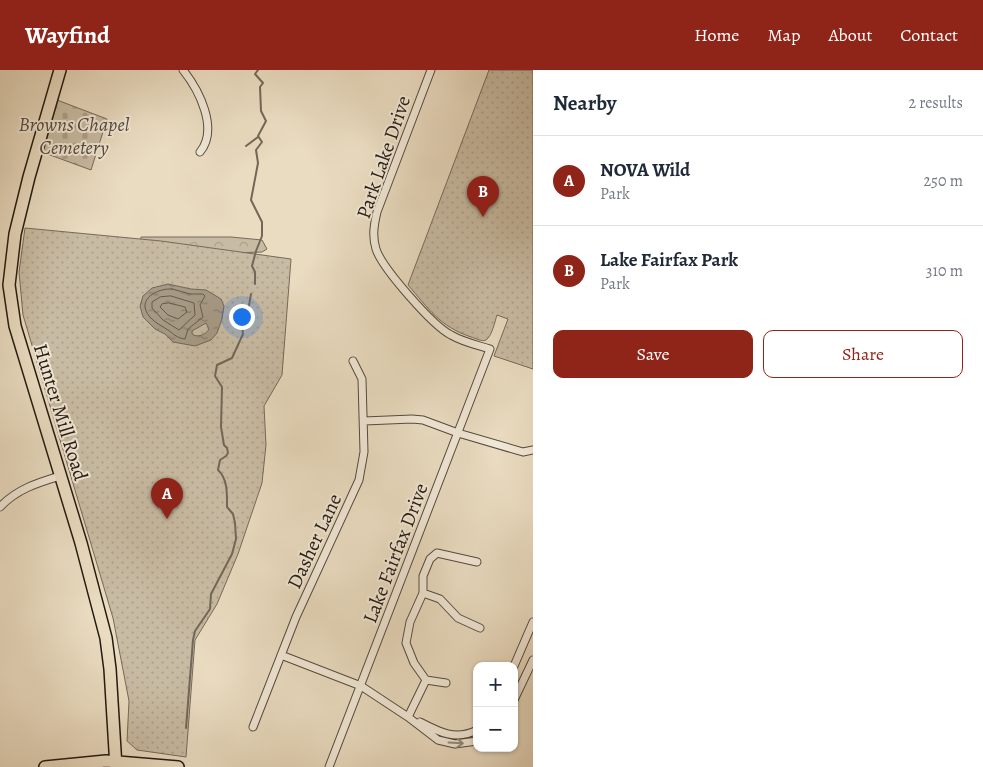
<!DOCTYPE html>
<html lang="en">
<head>
<meta charset="utf-8">
<style>
	body { margin:0; font-family:Alegreya,serif; background:#f6f6f7; color:#1f2937 }
	.controls { position:absolute; right:15px; bottom:15px; display:grid; overflow:hidden; border-radius:10px; box-shadow:0 1px 4px #0004 }
	.controls button { width:45px; height:45px; display:grid; place-items:center; padding:0; border:0; border-bottom:1px solid #e0e1e3; background:#fff; color:#1f2937; font:25px sans-serif }
	.you { position:absolute; left:241px; top:246px; width:18px; height:18px; margin:-12px; border:4px solid #fff; border-radius:50%; background:#1a73e8; box-shadow:0 0 0 8px #1a73e833 }
	.badge { display:grid; place-items:center; width:32px; height:32px; border-radius:50%; background:#8f2418; color:#fff; font-size:16px; font-weight:700 }
	.pin { position:absolute; translate:-50% -41px; filter:drop-shadow(0 1px 2px #0008) }
	.pin::after { content:''; position:absolute; top:26px; width:18px; height:15px; background:inherit; clip-path:polygon(0 0,100% 0,50% 100%) }
	.list { margin:0; padding:0; list-style:none }
	h2 { display:flex; justify-content:space-between; align-items:center; height:65px; margin:0; padding:0 20px; font-size:21px }
	h2 small { font-size:16px; font-weight:400; color:#747a83 }
	.list li { display:grid; grid-template-columns:32px 1fr auto; gap:15px; align-items:center; box-sizing:border-box; height:90px; padding:0 20px; border-top:1px solid #e0e1e3 }
	.list b { display:block; font-size:19px; white-space:nowrap }
	.list p { margin:0; font-size:16px; white-space:nowrap; color:#747a83 }
	.list em { font-size:16px; font-style:normal; color:#747a83 }
	.actions { display:flex; gap:10px; padding:15px 20px }
	.actions a { flex:1; padding:11px 0; border:1px solid #8f2418; border-radius:10px; text-align:center; font-size:18px; color:#8f2418 }
	.actions .main { background:#8f2418; color:#fff }
	.map { position:relative; flex:none; width:533px; height:697px; overflow:hidden }
	header { display:flex; align-items:center; gap:30px; box-sizing:border-box; height:70px; padding:0 25px; background:#8f2418; color:#fff }
	header strong { font-size:24px }
	nav { display:flex; gap:28px; margin-inline-start:auto; font-size:18px }
	main { display:flex }
	aside { flex:1; background:#fff }
	.map>svg:first-child { display:block }
	.forest { fill:url(#forest-crowns); stroke:#766a5a }
	.cemetery { fill:url(#cemetery-stones); stroke:#766a5a }
	.park { fill:url(#park-dots); stroke:#766a5a }
	.water { fill:url(#water-ripples); stroke:#726758; fill-rule:evenodd }
	.lines { fill:none; stroke-linecap:round; stroke-linejoin:round }
	.shore { stroke:#645a4c; stroke-width:1 }
	.stream { stroke:#726758; stroke-width:2 }
	.street-casing { stroke:#554a3e; stroke-width:9 }
	.primary-casing { stroke:#231a12; stroke-width:14 }
	.street { stroke:#f1e8d7; stroke-width:7 }
	.primary { stroke:#eadcc1; stroke-width:11 }
	.oneway { stroke:#948b7e }
	.labels { text-anchor:middle; stroke-width:4; stroke-linejoin:round; paint-order:stroke }
	.park-label { font-size:20px; font-style:italic; fill:#554a3e; stroke:#f1e8d7 }
	.street-label { font-size:20px; fill:#231a12; stroke:#f1e8d7 }
</style>
</head>
<body>
<header>
<strong>Wayfind</strong>
<nav><a>Home</a><a>Map</a><a>About</a><a>Contact</a></nav>
</header>
<main>
<div class="map">
<svg width="533" height="697" viewBox="0 0 533 697">
	<defs>
		<pattern id="forest-crowns" width="20" height="18" patternUnits="userSpaceOnUse" patternTransform="scale(1.25)"><rect width="20" height="18" fill="#c8bba3"/><path d="M2 6a3 3 0 1 1 6 0M12 15a3 3 0 1 1 6 0" fill="none" stroke="#aca08b"/></pattern>
		<pattern id="cemetery-stones" width="16" height="16" patternUnits="userSpaceOnUse" patternTransform="scale(1.25)"><rect width="16" height="16" fill="#c8bba3"/><path d="M2 7V4a2 2 0 0 1 4 0v3zM10 15v-3a2 2 0 0 1 4 0v3z" fill="#aca08b"/></pattern>
		<pattern id="park-dots" width="8" height="8" patternUnits="userSpaceOnUse" patternTransform="scale(1.25)"><rect width="8" height="8" fill="#c8bba3"/><path d="M2 2h.1M6 6h.1" fill="none" stroke="#aca08b" stroke-width="1.8" stroke-linecap="round"/></pattern>
		<pattern id="water-ripples" width="26" height="14" patternUnits="userSpaceOnUse" patternTransform="scale(1.25)"><rect width="26" height="14" fill="#a69a86"/><path d="M2 4q2-2 4 0t4 0M15 11q2-2 4 0t4 0" fill="none" stroke="#877d6c"/></pattern>
	</defs>
	<rect width="100%" height="100%" fill="#eadcc1"/>
	<filter id="stains"><feTurbulence type="fractalNoise" baseFrequency=".004" numOctaves="4"/><feColorMatrix values="0 0 0 0 .2 0 0 0 0 .09 0 0 0 0 .02 0 0 0 .5 -.17"/></filter>
	<radialGradient id="worn" r=".72"><stop offset=".6" stop-color="#630" stop-opacity="0"/><stop offset="1" stop-color="#630" stop-opacity=".3"/></radialGradient>
	<path class="forest" d="M141 167H231L262 170 267 179 262 182 138 186Z"/>
	<path class="cemetery" d="M57 30 107 49 91 100 42 82Z"/>
	<path class="park" d="M489 0H533V299L494 286 508 249 497 245C495 251 492 266 486 270 482 272 475 268 471 267 439 256 429 239 408 215Z
		M25 158 161 171 291 189 282 305 264 336 266 375 262 413 238 484 217 534 195 570 186 687 137 680 127 671 129 631 113 548 23 245 19 202Z"/>
	<path class="water" d="M168 214 191 219 206 220 221 229 224 236 222 249 217 263 211 270 195 276 173 272 165 264 155 259 143 247 140 236 143 226 152 218ZM206 253 209 259C206 265 197 268 192 264V261Z"/>
	<g class="lines">
		<path class="shore" d="M172 219 190 224H203L205 226 200 235 203 247 188 259 185 269C177 268 175 265 168 260 162 256 155 253 150 247 135 230 157 218 172 219Z
			M171 226 194 233 195 245 179 260 163 250 152 238V232L160 227Z
			M169 233 185 237 187 242 178 249 168 245 160 237 162 234Z"/>
		<path class="stream" d="M246 76 258 67
			M255 214V202L252 196 256 181 262 166V152L251 130 258 93 256 80 262 72 258 66 266 51 261 41 260 17 263 13 255 4 258 0
			M186 658 193 570 195 561 210 539 211 524 232 484 236 469 235 453 233 444 227 437C227 425 228 409 218 400L220 390 226 386 228 383 227 378 224 375 221 357 222 317 215 306 217 295 232 288 243 264 242 255 247 247 251 224"/>
		<defs>
			<path id="street" d="M183 0C199 20 219 59 200 82
				M364 351 412 349 423 350 458 363 523 382 533 380
				M0 437C17 419 37 413 60 406
				M423 523 440 529 458 548 480 558
				M281 585 361 616 408 647 438 670 455 674 477 671
				M514 596 533 552
				M426 610 446 613
				M514 630 533 590
				M408 647 426 610 414 593 406 573 410 552 423 523V506L430 489 437 483 477 492
				M420 652C439 662 456 671 477 660
				M253 657 296 547 359 410 364 382 362 309 353 291
				M329 697 490 279C477 275 463 272 451 265 433 256 382 198 376 179 372 166 374 155 377 142L431 0"/>
			<path id="primary" d="M60 0 29 107 15 164 9 215 15 256 81 473 106 568 110 599 116 697
				M45 697 106 691 178 697"/>
		</defs>
		<use href="#street" class="street-casing"/>
		<use href="#primary" class="primary-casing"/>
		<use href="#street" class="street"/>
		<use href="#primary" class="primary"/>
	</g>
	<defs><path id="oneway-shaft" d="M-6 0H5M1.5-3L5.5 0L1.5 3" fill="none" stroke-width="1.6" stroke-linecap="round" stroke-linejoin="round" transform="scale(1.25)"/></defs>
	<use class="oneway" href="#oneway-shaft" transform="translate(456 673) rotate(3)"/>
	<g class="labels">
		<g class="park-label">
			<text x="74" y="61">Browns Chapel<tspan x="74" dy="23">Cemetery</tspan></text>
		</g>
		<g class="street-label">
			<text transform="translate(383 87) rotate(-71)" y="7">Park Lake Drive</text>
			<text transform="translate(61 342) rotate(73)" y="7">Hunter Mill Road</text>
			<text transform="translate(314 471) rotate(-65)" y="7">Dasher Lane</text>
			<text transform="translate(395 483) rotate(-69)" y="7">Lake Fairfax Drive</text>
		</g>
	</g>
	<rect width="100%" height="100%" filter="url(#stains)"/>
	<rect width="100%" height="100%" fill="url(#worn)"/>
</svg>
<div class="controls">
<button>+</button>
<button>−</button>
</div>
<div class="you"></div>
<div class="pin badge" style="left:167px;top:449px">A</div>
<div class="pin badge" style="left:483px;top:147px">B</div>
</div>
<aside>
<h2>Nearby<small>2 results</small></h2>
<ul class="list">
<li><span class="badge">A</span><div><b>NOVA Wild</b><p>Park</p></div><em>250 m</em></li>
<li><span class="badge">B</span><div><b>Lake Fairfax Park</b><p>Park</p></div><em>310 m</em></li>
</ul>
<div class="actions"><a class="main">Save</a><a>Share</a></div>
</aside>
</main>
</body>
</html>
